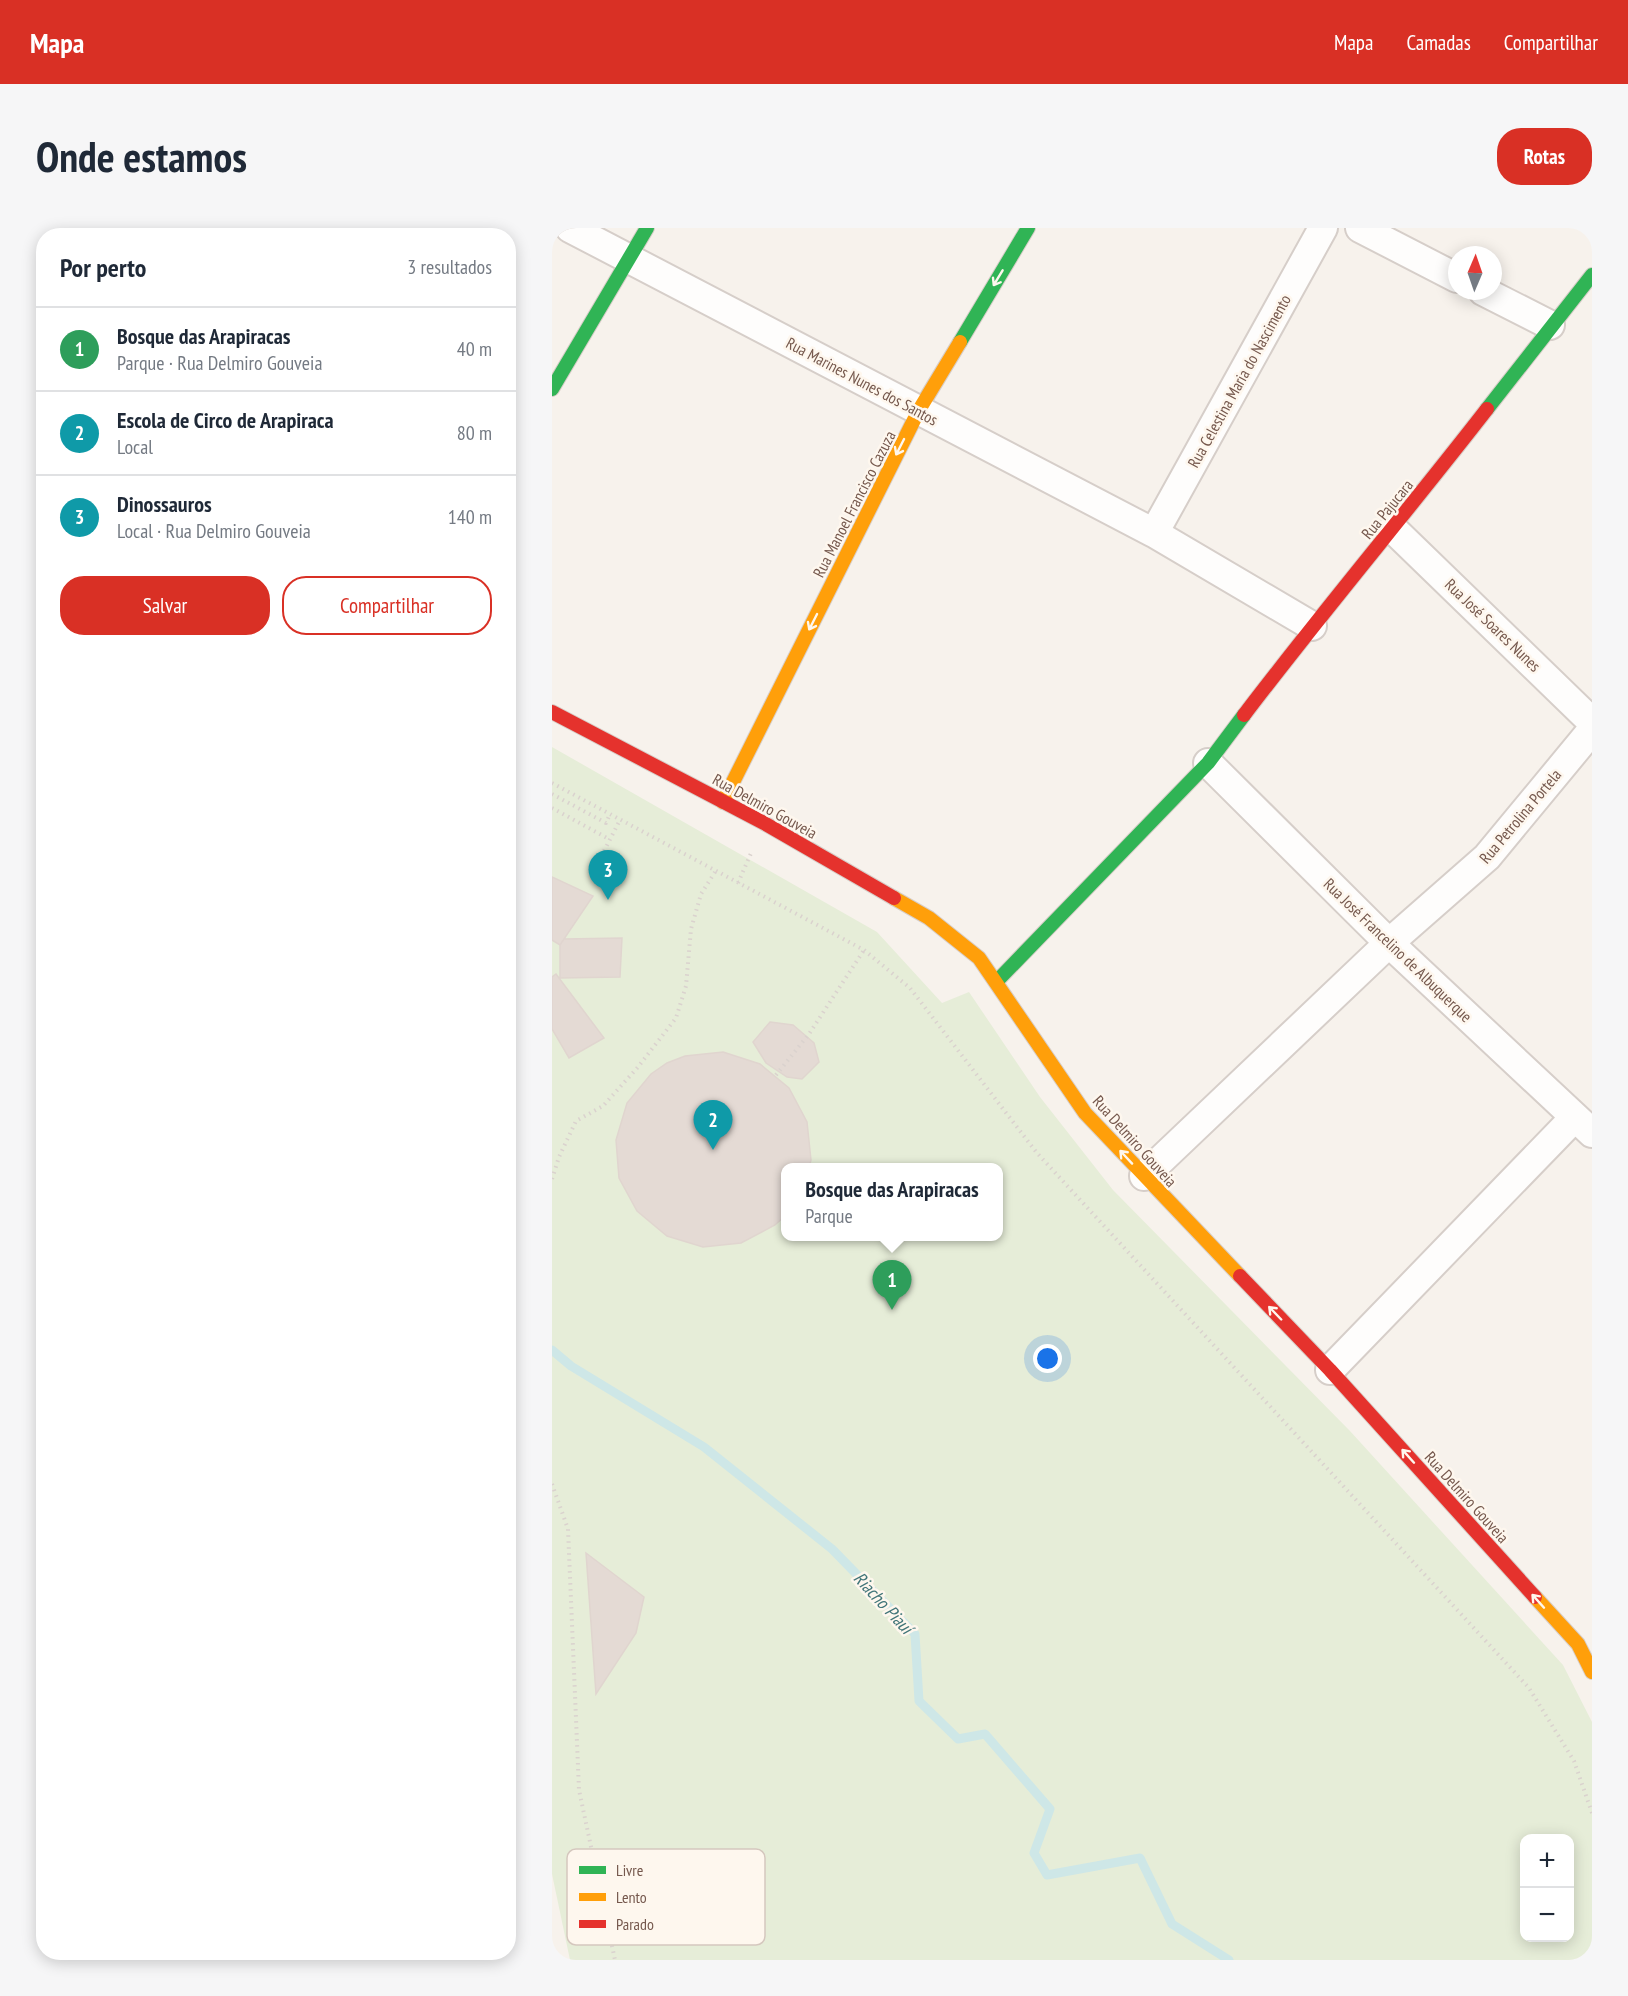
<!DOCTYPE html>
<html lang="pt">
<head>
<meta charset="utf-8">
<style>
	body { margin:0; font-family:"PT Sans Narrow",sans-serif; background:#f6f6f7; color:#1f2937 }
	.controls { position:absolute; right:18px; bottom:18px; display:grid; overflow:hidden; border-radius:12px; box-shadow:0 3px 15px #0003 }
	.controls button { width:54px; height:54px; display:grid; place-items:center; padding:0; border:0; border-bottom:2px solid #e0e1e3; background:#fff; color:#1f2937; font:30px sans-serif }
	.compass { position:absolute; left:896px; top:18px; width:54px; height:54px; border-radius:50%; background:#fff; box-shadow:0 3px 15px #0003; rotate:2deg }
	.you { position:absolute; left:496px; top:1131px; width:21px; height:21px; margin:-15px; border:4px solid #fff; border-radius:50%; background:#1a73e8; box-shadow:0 0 0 9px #1a73e833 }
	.badge { display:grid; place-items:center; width:39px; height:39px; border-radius:50%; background:#d93025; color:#fff; font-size:20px; font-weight:700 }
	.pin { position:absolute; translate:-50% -50px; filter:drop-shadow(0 2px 3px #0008) }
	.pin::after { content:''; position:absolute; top:32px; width:21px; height:18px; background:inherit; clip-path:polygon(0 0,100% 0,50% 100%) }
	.popup { position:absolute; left:229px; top:935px; width:222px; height:78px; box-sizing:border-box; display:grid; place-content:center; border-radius:12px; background:#fff; filter:drop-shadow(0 2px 4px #0005); font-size:20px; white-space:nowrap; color:#747a83 }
	.popup b { font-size:22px; color:#1f2937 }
	.popup::after { content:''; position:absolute; left:50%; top:100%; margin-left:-12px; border:12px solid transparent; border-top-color:#fff }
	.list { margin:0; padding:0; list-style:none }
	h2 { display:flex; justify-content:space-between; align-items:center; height:78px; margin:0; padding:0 24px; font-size:26px }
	h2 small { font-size:20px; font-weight:400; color:#747a83 }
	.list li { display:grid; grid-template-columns:39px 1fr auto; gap:18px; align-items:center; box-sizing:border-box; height:84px; padding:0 24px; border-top:2px solid #e0e1e3 }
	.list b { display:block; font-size:22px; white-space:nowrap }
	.list p { margin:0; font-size:20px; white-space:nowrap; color:#747a83 }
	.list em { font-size:20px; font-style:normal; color:#747a83 }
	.actions { display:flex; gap:12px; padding:18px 24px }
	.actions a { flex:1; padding:14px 0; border:2px solid #d93025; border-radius:24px; text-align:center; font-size:21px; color:#d93025 }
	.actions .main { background:#d93025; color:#fff }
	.map { position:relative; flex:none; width:1040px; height:1732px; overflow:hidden; border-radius:24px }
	header { display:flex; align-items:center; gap:36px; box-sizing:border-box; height:84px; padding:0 30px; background:#d93025; color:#fff }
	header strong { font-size:28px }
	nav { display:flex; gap:33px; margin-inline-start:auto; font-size:21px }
	.intro { display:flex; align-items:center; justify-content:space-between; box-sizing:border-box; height:144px; padding:0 36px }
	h1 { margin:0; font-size:42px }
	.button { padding:15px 27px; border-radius:24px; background:#d93025; color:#fff; font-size:21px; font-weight:700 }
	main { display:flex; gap:36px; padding:0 36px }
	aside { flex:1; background:#fff; border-radius:24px; box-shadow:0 3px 15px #0003 }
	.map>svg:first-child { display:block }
	.green { fill:#e6edd8; fill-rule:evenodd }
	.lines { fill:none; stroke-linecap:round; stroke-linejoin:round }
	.stream { stroke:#cee7e7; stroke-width:9 }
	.building { fill:#e4dad4; stroke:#e0d5cf; stroke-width:1.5 }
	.street-casing { stroke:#d6cec9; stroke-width:32 }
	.fast-casing { stroke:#d7cec8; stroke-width:16 }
	.slow-casing { stroke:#d7cec8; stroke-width:16 }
	.jam-casing { stroke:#d7cec8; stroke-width:16 }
	.path { stroke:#dad2ce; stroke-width:4; stroke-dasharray:1.5 4.5; stroke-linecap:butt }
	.street { stroke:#fefdfc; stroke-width:28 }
	.fast { stroke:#30b455; stroke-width:14 }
	.slow { stroke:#ff9f0a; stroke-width:14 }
	.jam { stroke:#e5322d; stroke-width:14 }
	.oneway { stroke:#fef7ee }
	.labels { text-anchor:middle; stroke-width:5; stroke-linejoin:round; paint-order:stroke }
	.street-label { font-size:16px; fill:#75584d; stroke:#fef7ee }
	.water-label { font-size:18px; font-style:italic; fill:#417579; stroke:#fef7ee }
	.key { fill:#fef7ee; stroke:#d5c7be; stroke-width:1.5 }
	.key-label { font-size:16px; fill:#75584d }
</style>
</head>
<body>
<header>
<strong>Mapa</strong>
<nav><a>Mapa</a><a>Camadas</a><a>Compartilhar</a></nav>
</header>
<div class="intro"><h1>Onde estamos</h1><a class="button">Rotas</a></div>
<main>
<aside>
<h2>Por perto<small>3 resultados</small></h2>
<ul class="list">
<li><span class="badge" style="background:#2e9e5b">1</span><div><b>Bosque das Arapiracas</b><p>Parque · Rua Delmiro Gouveia</p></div><em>40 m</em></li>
<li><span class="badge" style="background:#0f9aa8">2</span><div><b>Escola de Circo de Arapiraca</b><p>Local</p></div><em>80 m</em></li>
<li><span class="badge" style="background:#0f9aa8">3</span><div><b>Dinossauros</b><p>Local · Rua Delmiro Gouveia</p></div><em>140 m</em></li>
</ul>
<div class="actions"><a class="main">Salvar</a><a>Compartilhar</a></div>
</aside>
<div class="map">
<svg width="1040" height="1732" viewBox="0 0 1040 1732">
	<rect width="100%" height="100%" fill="#f7f2ec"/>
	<path class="green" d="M0 519 325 704 390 775 417 764 488 869 561 962 798 1203 1011 1437 1040 1494V1732H18L0 1646ZM234 940H446V1008H234ZM972 1610H1017V1710H972Z"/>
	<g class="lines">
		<path class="stream" d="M0 1122 19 1138 152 1219 280 1321 363 1406 367 1473 406 1511 433 1506 498 1581 482 1625 495 1647 588 1630 620 1696 677 1732"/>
	</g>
	<path class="building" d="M0 649 41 668 8 717 0 712Z
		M70 710 68 749 8 750V717L12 711Z
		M4 746 52 810 17 830 0 801V749Z
		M218 794 241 797 262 815 267 834 250 851 235 849 214 835 201 814Z
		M171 824 208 836 237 860 255 894 259 932 257 940H234V987L223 997 189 1015 151 1019 115 1008 85 983 67 950 64 912 75 875 99 846 115 835 133 828Z
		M34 1325 92 1369 84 1405 44 1466Z"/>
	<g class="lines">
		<defs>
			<path id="street" d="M18 0 602 305 760 398
				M808 0 905 50
				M931 63 998 97
				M841 301 1040 494
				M602 305 771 0
				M656 535 837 715 1040 905
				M592 948 837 715 935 629 1040 502
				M778 1142 1023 889"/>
			<path id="fast" d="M408 114 476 0
				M0 161 95 0
				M935 181 1040 47
				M445 753 656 535 692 487"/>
			<path id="slow" d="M171 574 367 182 408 114
				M342 670 377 690 427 730 533 885 688 1048
				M983 1369 1026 1416 1040 1444"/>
			<path id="jam" d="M0 484 212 595 342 670
				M692 487C771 383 855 284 935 181
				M688 1048 778 1142 983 1369"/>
		</defs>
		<use href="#street" class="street-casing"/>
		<use href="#fast" class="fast-casing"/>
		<use href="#slow" class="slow-casing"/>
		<use href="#jam" class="jam-casing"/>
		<path class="path" d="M0 555 312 722 358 760 485 925 977 1460 1022 1533 1040 1585
			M0 566 54 595 58 586
			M0 580 57 611
			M52 623 68 592
			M186 655 200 623
			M224 847 257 806 312 722
			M0 951 7 929 24 893 51 878 86 839 124 790 134 758 139 701 149 666 163 644
			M0 1256 16 1301 27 1562 63 1732"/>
		<use href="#street" class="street"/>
		<use href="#fast" class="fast"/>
		<use href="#slow" class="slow"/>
		<use href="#jam" class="jam"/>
	</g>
	<defs><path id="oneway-shaft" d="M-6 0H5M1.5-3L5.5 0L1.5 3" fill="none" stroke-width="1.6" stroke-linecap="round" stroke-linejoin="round" transform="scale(1.5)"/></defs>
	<g class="oneway">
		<use href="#oneway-shaft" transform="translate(446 50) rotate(121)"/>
		<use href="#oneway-shaft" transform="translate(348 219) rotate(117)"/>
		<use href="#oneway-shaft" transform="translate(261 394) rotate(117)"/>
		<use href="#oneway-shaft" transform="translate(574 929) rotate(-133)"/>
		<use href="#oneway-shaft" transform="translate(723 1085) rotate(-134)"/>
		<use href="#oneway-shaft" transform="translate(856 1228) rotate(-132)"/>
		<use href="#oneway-shaft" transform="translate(986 1373) rotate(-132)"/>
	</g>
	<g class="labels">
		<g class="street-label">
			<text transform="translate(310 153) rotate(28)" y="6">Rua Marines Nunes dos Santos</text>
			<text transform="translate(687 153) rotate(-61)" y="6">Rua Celestina Maria do Nascimento</text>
			<text transform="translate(302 276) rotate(-63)" y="6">Rua Manoel Francisco Cazuza</text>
			<text transform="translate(835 281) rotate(-51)" y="6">Rua Pajucara</text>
			<text transform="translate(941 397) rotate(44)" y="6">Rua José Soares Nunes</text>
			<text transform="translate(213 578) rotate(29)" y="6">Rua Delmiro Gouveia</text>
			<text transform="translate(968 588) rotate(-50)" y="6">Rua Petrolina Portela</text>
			<text transform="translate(846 722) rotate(44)" y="6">Rua José Francelino de Albuquerque</text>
			<text transform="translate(583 913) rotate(48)" y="6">Rua Delmiro Gouveia</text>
			<text transform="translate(915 1269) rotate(48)" y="6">Rua Delmiro Gouveia</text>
		</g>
		<g class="water-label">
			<text transform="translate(331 1375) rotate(47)" y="6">Riacho Piauí</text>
		</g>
	</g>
	<rect x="15" y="1621" width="198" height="96" rx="9" class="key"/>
	<rect x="27" y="1638" width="27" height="8" fill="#30b455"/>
	<rect x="27" y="1665" width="27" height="8" fill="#ff9f0a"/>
	<rect x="27" y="1692" width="27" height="8" fill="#e5322d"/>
	<g class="key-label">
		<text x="64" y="1648">Livre</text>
		<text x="64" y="1675">Lento</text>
		<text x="64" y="1702">Parado</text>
	</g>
</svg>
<div class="controls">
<button>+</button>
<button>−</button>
</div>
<svg class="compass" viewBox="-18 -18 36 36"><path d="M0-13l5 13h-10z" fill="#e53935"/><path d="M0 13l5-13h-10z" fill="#747a83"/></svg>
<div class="you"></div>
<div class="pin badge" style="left:340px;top:1082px;background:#2e9e5b">1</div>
<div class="popup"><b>Bosque das Arapiracas</b>Parque</div>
<div class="pin badge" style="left:161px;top:922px;background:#0f9aa8">2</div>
<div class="pin badge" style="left:56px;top:672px;background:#0f9aa8">3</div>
</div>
</main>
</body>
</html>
